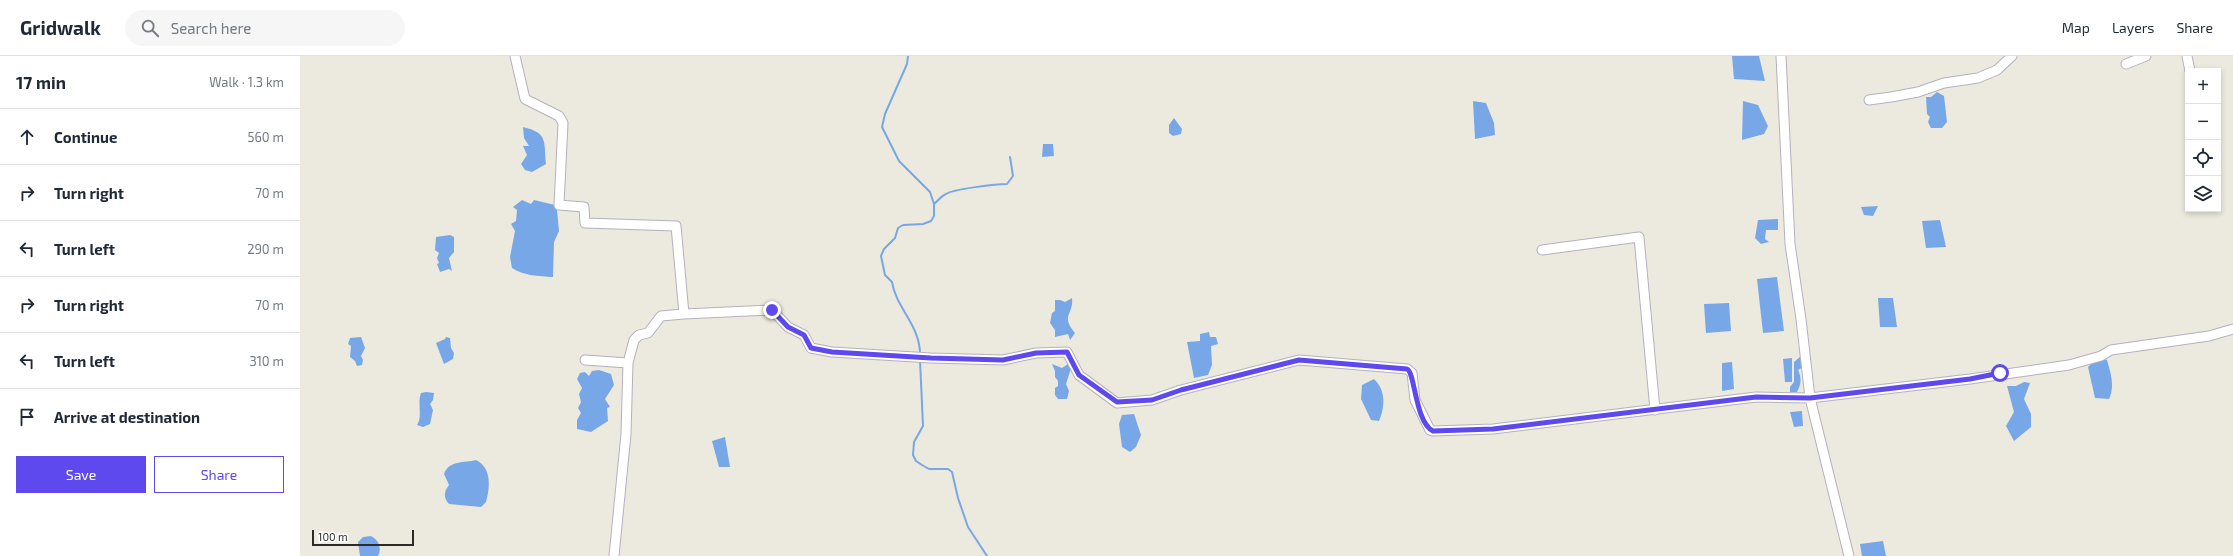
<!DOCTYPE html>
<html lang="en">
<head>
<meta charset="utf-8">
<style>
	body { margin:0; font-family:"Exo 2",sans-serif; background:#f6f6f7; color:#1f2937 }
	.controls { position:absolute; right:12px; top:12px; display:grid; overflow:hidden; border-radius:0px; box-shadow:0 2px 6px #0003 }
	.controls button { width:36px; height:36px; display:grid; place-items:center; padding:0; border:0; border-bottom:1px solid #e0e1e3; background:#fff; color:#1f2937; font:20px sans-serif }
	.scale { position:absolute; left:12px; bottom:10px; width:102px; box-sizing:border-box; padding-left:4px; border:2px solid #2b2b2b; border-top:0; font-size:11px; line-height:14px; white-space:nowrap; color:#2b2b2b; -webkit-text-stroke:3px #fff; paint-order:stroke }
	.stop { position:absolute; width:12px; height:12px; margin:-9px; border:3px solid #5e49ee; border-radius:50%; background:#fff }
	.stop.end { background:#5e49ee; border-color:#fff; box-shadow:0 1px 4px #0008 }
	.list { margin:0; padding:0; list-style:none }
	h2 { display:flex; justify-content:space-between; align-items:center; height:52px; margin:0; padding:0 16px; font-size:17px }
	h2 small { font-size:13px; font-weight:400; color:#747a83 }
	.list li { display:grid; grid-template-columns:26px 1fr auto; gap:12px; align-items:center; box-sizing:border-box; height:56px; padding:0 16px; border-top:1px solid #e0e1e3 }
	.list b { display:block; font-size:15px; white-space:nowrap }
	.list em { font-size:13px; font-style:normal; color:#747a83 }
	.actions { display:flex; gap:8px; padding:12px 16px }
	.actions a { flex:1; padding:9px 0; border:1px solid #5e49ee; border-radius:0px; text-align:center; font-size:14px; color:#5e49ee }
	.actions .main { background:#5e49ee; color:#fff }
	.icon { flex:none; width:22px; height:22px; fill:none; stroke:currentColor; stroke-width:2; stroke-linecap:round; stroke-linejoin:round }
	.map { position:relative; flex:none; width:1933px; height:500px; overflow:hidden }
	header { display:flex; align-items:center; gap:24px; box-sizing:border-box; height:56px; padding:0 20px; background:#fff; border-bottom:1px solid #e0e1e3 }
	header strong { font-size:19px }
	nav { display:flex; gap:22px; margin-inline-start:auto; font-size:14px }
	.search { width:280px; height:36px; background:#f6f6f7; display:flex; align-items:center; gap:10px; box-sizing:border-box; padding:0 14px; border-radius:22px; color:#747a83; font-size:15px }
	main { display:flex }
	aside { flex:1; background:#fff }
	.map>svg:first-child { display:block }
	.water { fill:#78a7e7 }
	.lines { fill:none; stroke-linecap:round; stroke-linejoin:round }
	.stream { stroke:#78a7e7; stroke-width:2 }
	.minor-casing { stroke:#b3b1be; stroke-width:11 }
	.minor { stroke:#fff; stroke-width:9 }
	.route { stroke:#5e49ee; stroke-width:5 }
</style>
</head>
<body>
<header>
<strong>Gridwalk</strong>
<div class="search"><svg class="icon" aria-label="search" viewBox="0 0 24 24"><circle cx="10" cy="10" r="6"/><path d="M15 15l6 6"/></svg>Search here</div>
<nav><a>Map</a><a>Layers</a><a>Share</a></nav>
</header>
<main>
<aside>
<h2>17 min<small>Walk · 1.3 km</small></h2>
<ul class="list">
<li><svg class="icon" aria-label="ahead" viewBox="0 0 24 24"><path d="M12 20V5M6 11l6-6 6 6"/></svg><div><b>Continue</b></div><em>560 m</em></li>
<li><svg class="icon" aria-label="right" viewBox="0 0 24 24"><path d="M7 20v-9h11M14 6l5 5-5 5"/></svg><div><b>Turn right</b></div><em>70 m</em></li>
<li><svg class="icon" aria-label="left" viewBox="0 0 24 24"><path d="M17 20v-9H6M10 6l-5 5 5 5"/></svg><div><b>Turn left</b></div><em>290 m</em></li>
<li><svg class="icon" aria-label="right" viewBox="0 0 24 24"><path d="M7 20v-9h11M14 6l5 5-5 5"/></svg><div><b>Turn right</b></div><em>70 m</em></li>
<li><svg class="icon" aria-label="left" viewBox="0 0 24 24"><path d="M17 20v-9H6M10 6l-5 5 5 5"/></svg><div><b>Turn left</b></div><em>310 m</em></li>
<li><svg class="icon" aria-label="arrive" viewBox="0 0 24 24"><path d="M6 21V4h12l-3 4 3 4H6"/></svg><div><b>Arrive at destination</b></div></li>
</ul>
<div class="actions"><a class="main">Save</a><a>Share</a></div>
</aside>
<div class="map">
<svg width="1933" height="500" viewBox="0 0 1933 500">
	<rect width="100%" height="100%" fill="#eceade"/>
	<path class="water" d="M1432 0H1459L1465 25 1434 23Z
		M1637 36 1644 40 1647 66 1642 72H1631L1628 66 1630 61 1627 58 1626 41H1631Z
		M1173 45 1186 47 1194 67 1195 79 1175 83Z
		M1443 45 1458 49 1468 70 1464 78 1442 84Z
		M874 62 882 73 881 78 873 80 869 77V69Z
		M223 71C248 77 244 85 246 108L232 116 225 114 221 108 227 99 223 90H229L224 82Z
		M743 88H753L754 100 742 101Z
		M222 144 231 148 234 144 255 149 257 154 259 175 254 186 253 221C238 220 225 220 212 212L210 201 215 175 211 168 216 165 217 154 213 151Z
		M1578 150 1573 160 1564 159 1561 151Z
		M1478 163V174H1466L1465 183 1469 186 1461 188 1455 182 1458 164Z
		M1640 164 1646 191 1626 192 1622 165Z
		M150 179 154 181V196L149 202 152 215 149 213 140 216 137 208 139 207 137 202 139 197 135 194 136 181Z
		M1477 221 1484 275 1463 277 1457 223Z
		M772 242C774 259 760 259 775 277L770 284 768 278 755 281V274L750 267 752 257 755 255V244H760L765 246Z
		M1578 242H1593L1597 271H1580Z
		M1429 247 1431 275 1406 277 1404 248Z
		M909 276 910 281H916L918 288 911 290 912 309 908 319 894 322 887 286 900 285V278Z
		M61 281 65 292 61 300 63 304 62 309 57 310 55 305 50 301 51 290 48 288 50 282Z
		M146 281 150 282 151 292 154 297 153 303 144 308 136 287 145 283Z
		M1501 300 1505 310 1498 314C1502 322 1501 329 1497 336H1490V331L1494 326V306Z
		M1798 301 1807 304C1811 318 1815 330 1809 343L1795 342 1788 311Z
		M1492 302V326H1485L1483 303Z
		M1432 306 1434 333 1422 335V307Z
		M752 308 762 312 768 308 772 309 766 328 769 335 767 343H758L755 339V332L758 330V325L755 321V315Z
		M299 314 311 318 314 329 305 343 310 351 307 352 308 365 291 376 277 373V364L281 357 278 352 281 346 279 338 282 332 277 323 280 317 285 316 289 320 292 315Z
		M1074 323C1086 334 1085 351 1079 365L1071 364 1061 343 1062 329Z
		M1724 326 1730 327 1724 343 1731 358V371L1714 385 1706 370 1714 356 1707 330H1716Z
		M126 336 134 337 133 344 130 348 133 354 130 368 123 371 117 369C123 360 117 347 121 337Z
		M1502 355 1503 370 1494 371 1490 356Z
		M834 358 841 379 836 391 830 396 822 391 819 368 822 359Z
		M425 381 430 411H419L412 385Z
		M176 404C192 412 190 431 186 446L181 451 149 448C143 442 144 435 149 429L144 418C149 404 164 407 176 404Z
		M71 480C79 484 82 492 78 500H60L58 486 63 481Z
		M1583 485 1586 500H1562L1560 488Z"/>
	<g class="lines">
		<path class="stream" d="M608 0 607 8 585 58 582 71 599 105 630 136 634 148V160L631 165 623 168 603 169 598 172 595 182 584 193 581 200 585 219 592 226C596 252 620 269 620 298
			M634 148C638 145 641 140 646 138 653 133 697 128 707 128L713 120 710 101
			M620 304 623 370 614 386 613 399 616 405 622 409 629 413H648L652 416 658 442 668 471 687 500"/>
		<defs>
			<path id="minor" d="M215 0 225 43 259 60 263 67 259 149 284 151 285 167 376 170 384 258 472 254 488 271 504 279 511 292 532 296 631 302 703 304 736 297 767 296 779 319 817 347 852 344 881 334 999 304 1107 313 1112 317 1115 344 1130 374 1133 375 1193 373 1456 341 1510 342 1670 323 1769 309 1801 300 1811 294 1909 280 1933 273
				M1481 0 1490 188 1501 263 1510 342 1549 500
				M1887 0 1890 15
				M1826 8 1846 0
				M1569 44 1591 41 1618 36 1644 27 1678 22 1697 14 1712 0
				M1242 194 1339 181 1355 354
				M285 304 328 307
				M314 500 326 378 328 307 334 284 339 279 348 277 361 260 384 258"/>
		</defs>
		<use href="#minor" class="minor-casing"/>
		<use href="#minor" class="minor"/>
	</g>
	<g class="lines">
		<path class="route" d="M472 254 488 271 504 279 511 292 532 296 631 302 703 304 736 297 767 296 779 319 817 346 852 344 881 334 999 304 1107 313C1115 316 1115 366 1133 375L1193 373 1456 341 1510 342 1670 323 1700 317"/>
	</g>
</svg>
<div class="controls">
<button>+</button>
<button>−</button>
<button><svg class="icon" aria-label="locate" viewBox="0 0 24 24"><circle cx="12" cy="12" r="6"/><path d="M12 2v4M12 18v4M2 12h4M18 12h4"/></svg></button>
<button><svg class="icon" aria-label="layers" viewBox="0 0 24 24"><path d="M12 4l9 5-9 5-9-5zM3 14l9 5 9-5"/></svg></button>
</div>
<div class="scale">100 m</div>
<div class="stop" style="left:1700px;top:317px"></div>
<div class="stop end" style="left:472px;top:254px"></div>
</div>
</main>
</body>
</html>
